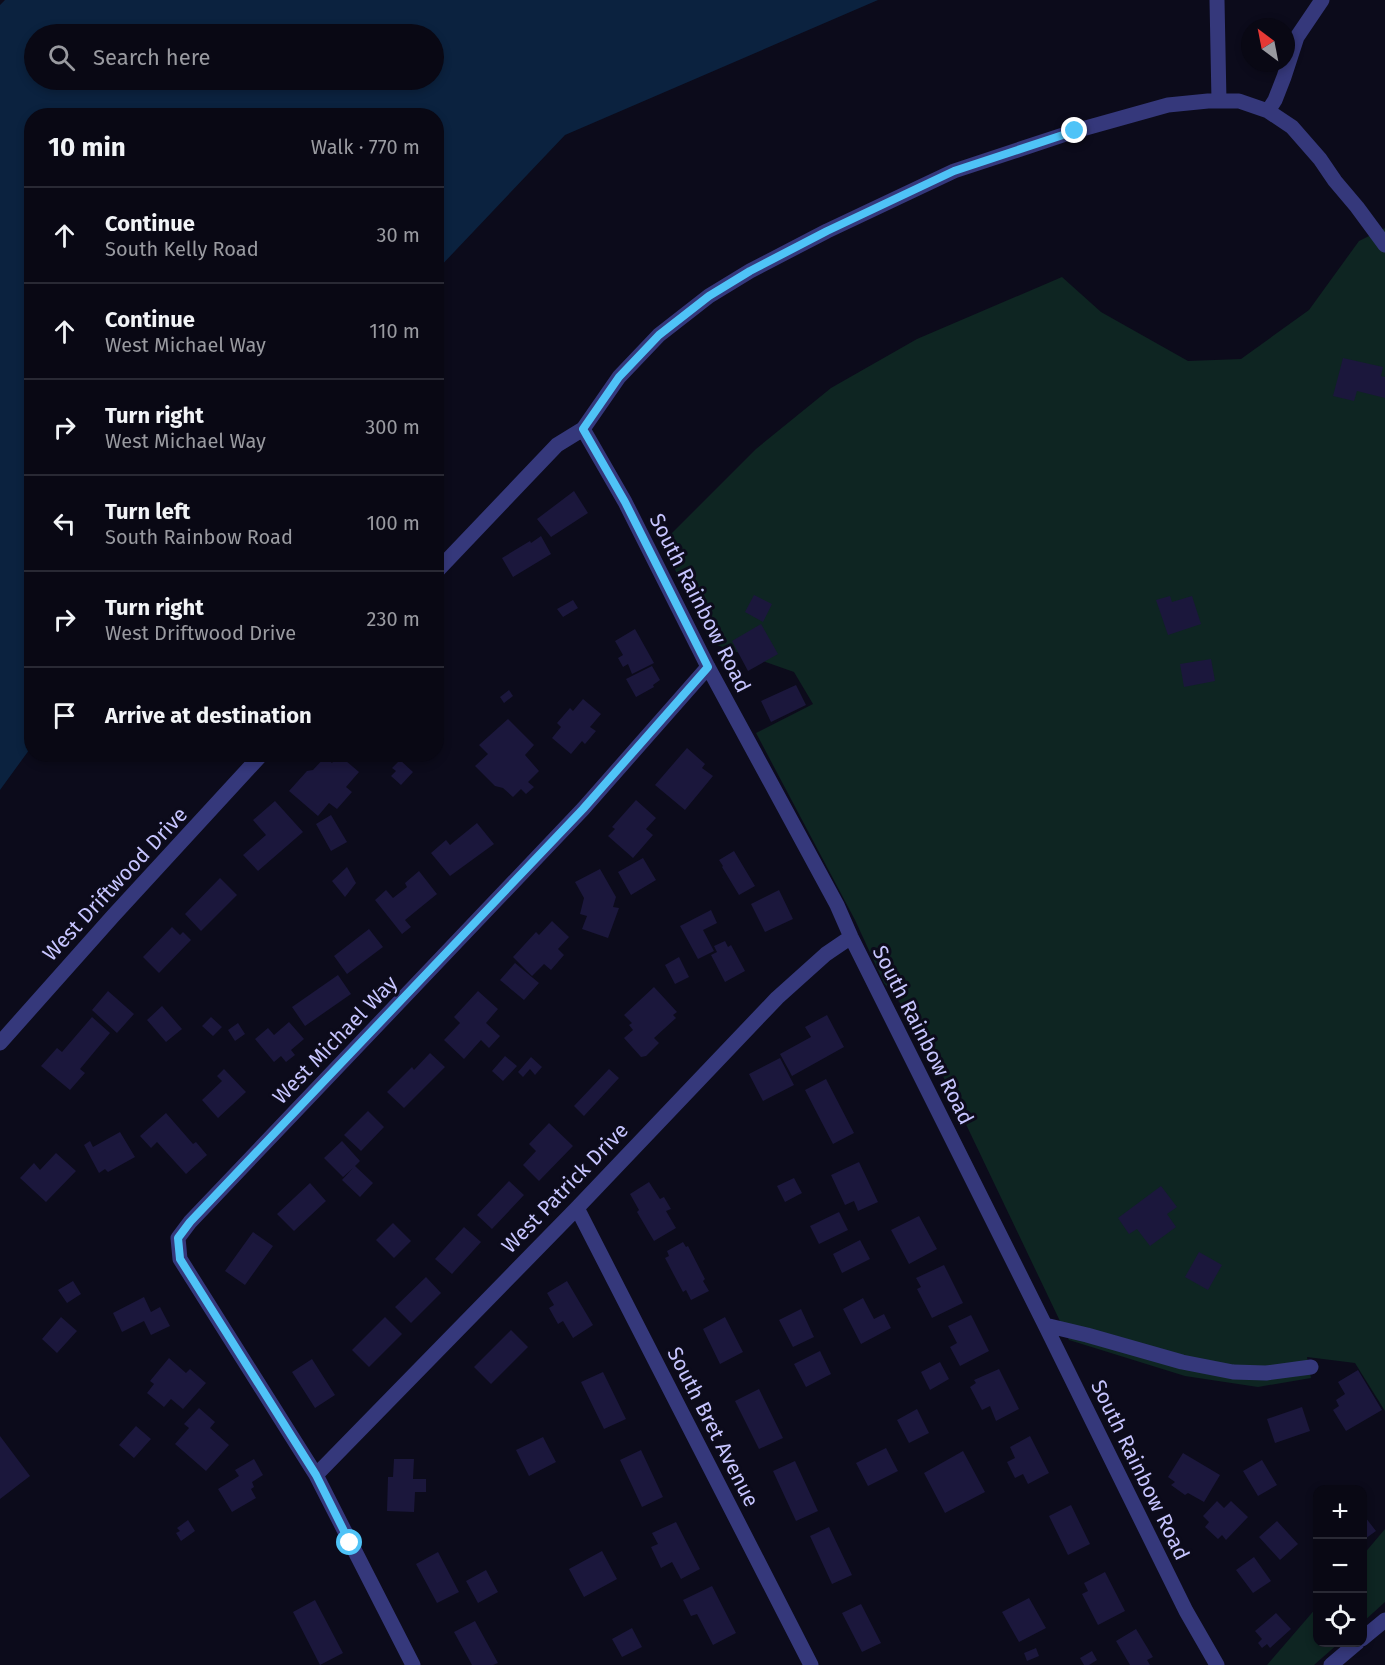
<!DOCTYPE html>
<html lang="en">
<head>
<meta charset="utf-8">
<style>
	body { margin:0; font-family:"Fira Sans",sans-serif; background:#171622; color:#f1f3f6 }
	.controls { position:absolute; right:18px; bottom:18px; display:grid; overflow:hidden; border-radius:12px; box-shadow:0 3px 9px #0003 }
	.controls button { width:54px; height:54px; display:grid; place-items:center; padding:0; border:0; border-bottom:2px solid #292934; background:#090814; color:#f1f3f6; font:30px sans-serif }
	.compass { position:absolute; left:1241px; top:18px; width:54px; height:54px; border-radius:50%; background:#090814; box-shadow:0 3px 9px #0003; rotate:328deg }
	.stop { position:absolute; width:18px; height:18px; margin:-14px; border:4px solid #4fc3f7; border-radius:50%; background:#fff }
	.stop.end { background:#4fc3f7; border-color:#fff; box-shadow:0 2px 6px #0008 }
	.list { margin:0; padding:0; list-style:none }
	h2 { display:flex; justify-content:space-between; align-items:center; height:78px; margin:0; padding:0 24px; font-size:26px }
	h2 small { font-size:20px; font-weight:400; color:#999aa0 }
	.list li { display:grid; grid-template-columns:39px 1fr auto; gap:18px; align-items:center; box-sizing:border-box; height:96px; padding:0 24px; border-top:2px solid #292934 }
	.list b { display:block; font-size:22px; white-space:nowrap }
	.list p { margin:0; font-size:20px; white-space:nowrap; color:#999aa0 }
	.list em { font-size:20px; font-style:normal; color:#999aa0 }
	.icon { flex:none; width:33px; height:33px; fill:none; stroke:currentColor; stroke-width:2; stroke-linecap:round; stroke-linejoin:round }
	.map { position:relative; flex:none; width:1385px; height:1665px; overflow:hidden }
	.search { position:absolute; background:#090814; box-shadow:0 3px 9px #0003; left:24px; top:24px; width:420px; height:66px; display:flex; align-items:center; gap:15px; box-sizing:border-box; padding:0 21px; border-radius:33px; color:#999aa0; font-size:22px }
	.panel { position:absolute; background:#090814; box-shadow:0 3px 9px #0003; left:24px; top:108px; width:420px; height:654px; border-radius:24px }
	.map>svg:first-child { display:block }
	.green { fill:#0e2522 }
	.water { fill:#0b223f; fill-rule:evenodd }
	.building { fill:#1b173c }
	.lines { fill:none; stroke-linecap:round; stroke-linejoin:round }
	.minor { stroke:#35387b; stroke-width:15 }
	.route { stroke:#4fc3f7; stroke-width:8 }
	.labels { text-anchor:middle; stroke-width:6; stroke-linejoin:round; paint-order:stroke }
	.street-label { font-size:21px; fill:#c7c5ff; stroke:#0c0b1b }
</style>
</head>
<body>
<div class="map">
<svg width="1385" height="1665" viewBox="0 0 1385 1665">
	<rect width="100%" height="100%" fill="#0c0b1b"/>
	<path class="green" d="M1385 228V1411L1355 1363 1307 1357 1311 1378 1258 1387 1185 1376 1069 1340 920 1028 884 983 855 920 756 733 813 704 794 672 711 643 662 543 756 449 831 388 917 339 1062 277 1101 312 1188 361 1241 359 1309 310 1359 241Z
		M1385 1529V1602L1363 1622V1555Z
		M1317 1607 1318 1642 1339 1643 1314 1665H1267Z"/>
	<path class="water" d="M5 0H878L565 135 437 270 436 116H32V746L0 790V5ZM34 34H434V80H34Z"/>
	<path class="building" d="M1343 358 1383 367 1381 376 1385 377V398L1357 391 1354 401 1333 396Z
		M574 491 588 513 551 537 537 519Z
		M541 536 551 554 513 577 502 558 530 541 531 543Z
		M754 595 772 604 763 622 745 612Z
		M1170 596 1172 602 1192 596 1201 624 1168 635 1156 600Z
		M573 600 578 608 563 617 557 609Z
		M761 624 778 654 748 671 732 641Z
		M635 629 654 663 632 674 628 664 623 667 618 658 623 655 615 641Z
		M1211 659 1215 681 1184 687 1180 664Z
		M652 666 660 680 653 685 654 687 636 697 626 679Z
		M796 685 806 705 771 722 761 701Z
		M509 690 513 696 504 703 500 697Z
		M583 699 601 714 590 727 596 731 585 744 582 741 571 754 552 738 561 727 557 723 570 708 573 711Z
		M508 719 534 745 525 755 539 771 528 782 534 787 526 794 521 789 513 797 503 788 495 786 475 766 488 754 479 745Z
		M687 748 705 764 702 768 713 776 685 810 655 785Z
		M339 755 359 772 346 787 352 792 337 809 329 803 318 816 289 791 307 771 313 770 325 757 332 763Z
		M400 760 413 772 401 785 391 776 396 771 392 768Z
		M636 800 656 818 646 829 653 835 633 858 608 836 615 829 612 827Z
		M275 801 303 832 258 871 243 855 266 835 253 820Z
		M331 815 347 842 331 851 316 824Z
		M477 823 494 844 450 876 431 853 446 840 450 845Z
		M734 851 755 886 739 895 722 867 723 866 719 860Z
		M643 858 656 880 631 895 618 872Z
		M347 867 356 883 345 897 332 881Z
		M600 869 616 897 613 907 619 908 608 938 582 929 587 916 580 914 584 898 575 882Z
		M419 871 437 894 405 920 411 927 402 934 375 900 386 890 393 898 407 887 405 883Z
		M220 878 237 895 201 931 185 914Z
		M779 890 793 919 765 932 751 904Z
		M711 910 717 923 703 930 714 951 698 959 680 926Z
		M552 921 569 937 558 949 564 955 551 970 544 964 532 976 513 957 536 932 539 935Z
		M172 927 180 935 183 932 191 940 159 973 143 957Z
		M369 929 383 947 347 974 334 956Z
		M725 941 728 947 731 945 745 971 725 982 711 955 717 952 714 946Z
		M679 957 689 977 675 984 665 965Z
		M515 963 539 983 524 1000 500 980Z
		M338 975 351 994 305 1026 292 1007Z
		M654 987 677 1012 673 1015 676 1018 654 1038 659 1043 646 1056 641 1057 624 1038 633 1030 629 1025 632 1023 624 1015Z
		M108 991 134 1014 117 1033 92 1010Z
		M478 991 498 1009 486 1023 500 1036 489 1048 481 1040 464 1059 444 1040 460 1023 454 1017Z
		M162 1006 182 1029 166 1042 147 1020Z
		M827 1015 844 1047 792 1076 780 1054 811 1037 805 1027Z
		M92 1017 110 1033 80 1069 85 1073 70 1090 41 1066 57 1048 62 1052Z
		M211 1017 222 1027 213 1036 202 1026Z
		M289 1022 304 1039 291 1050 295 1055 286 1062 281 1056 274 1062 255 1039 268 1028 274 1035Z
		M238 1023 245 1034 235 1041 228 1030Z
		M430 1053 445 1067 404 1108 387 1092 412 1067 414 1070Z
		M505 1056 517 1066 503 1081 492 1071Z
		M531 1057 542 1067 535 1075 530 1069 523 1077 518 1072Z
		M780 1058 794 1085 763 1101 749 1074Z
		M224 1069 246 1092 218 1118 202 1100 222 1081 217 1076Z
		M609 1069 619 1078 584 1116 574 1106Z
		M826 1079 854 1133 833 1144 805 1090Z
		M368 1111 384 1127 361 1151 344 1135Z
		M166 1113 193 1144 196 1142 207 1155 186 1174 157 1142 151 1148 140 1136Z
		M549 1123 573 1146 539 1181 523 1165 536 1151 529 1144Z
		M120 1132 135 1157 108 1172 105 1169 99 1173 84 1145 90 1141 93 1147Z
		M342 1141 360 1161 355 1166 373 1183 360 1197 342 1180 353 1168 343 1177 324 1158Z
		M56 1153 76 1171 46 1202 20 1178 34 1163 40 1170Z
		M859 1162 878 1202 858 1211 854 1201 845 1205 831 1175Z
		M794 1178 802 1193 785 1202 777 1186Z
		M509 1181 524 1195 492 1229 477 1215Z
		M649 1182 660 1199 664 1197 671 1209 666 1211 676 1228 654 1241 637 1212 639 1210 630 1194Z
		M310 1183 326 1201 294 1231 277 1214Z
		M1161 1186 1177 1207 1167 1214 1176 1227 1150 1246 1137 1229 1129 1234 1118 1218Z
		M839 1212 848 1230 819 1244 810 1226Z
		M919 1216 937 1249 909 1264 891 1230Z
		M393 1223 411 1241 394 1258 376 1240Z
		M464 1227 481 1242 452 1274 435 1259Z
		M253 1232 273 1246 245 1285 225 1271Z
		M860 1240 870 1259 842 1273 833 1254Z
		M683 1242 686 1247 688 1246 705 1279 703 1281 709 1291 691 1300 686 1290 683 1292 665 1258 669 1256 667 1251Z
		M1199 1252 1222 1265 1208 1290 1185 1277Z
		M944 1265 963 1303 932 1318 917 1289 921 1287 916 1278Z
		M426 1277 441 1293 411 1323 395 1307Z
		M73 1281 81 1294 67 1303 58 1290Z
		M567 1281 593 1325 573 1338 563 1321 558 1324 549 1308 554 1305 547 1293Z
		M144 1297 151 1312 160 1307 170 1326 151 1335 144 1321 122 1332 113 1313Z
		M863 1298 874 1319 884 1314 891 1328 861 1344 843 1309Z
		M801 1309 814 1337 793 1347 779 1320Z
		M971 1315 989 1351 960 1366 950 1347 957 1343 948 1326Z
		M61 1317 77 1331 57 1353 42 1339Z
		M385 1317 402 1334 369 1367 352 1350Z
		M725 1317 743 1352 720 1364 703 1329Z
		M511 1330 528 1347 491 1384 474 1367Z
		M820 1351 831 1374 806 1387 794 1364Z
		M169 1358 186 1373 190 1369 206 1383 183 1409 171 1399 164 1407 147 1393 154 1384 150 1381Z
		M312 1359 335 1395 315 1408 292 1372Z
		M940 1362 949 1379 930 1390 921 1372Z
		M999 1369 1019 1409 996 1421 990 1406 982 1410 970 1387 976 1383 974 1380Z
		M1358 1370 1382 1410 1346 1431 1333 1410 1339 1406 1336 1400 1345 1394 1338 1382Z
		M603 1372 626 1419 604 1429 581 1382Z
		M759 1389 783 1438 759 1449 735 1401Z
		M1302 1407 1310 1431 1275 1443 1267 1419Z
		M199 1408 215 1422 210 1428 229 1445 206 1471 175 1444 189 1428 184 1424Z
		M917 1409 929 1433 909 1443 897 1420Z
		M136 1426 151 1439 134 1458 119 1445Z
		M0 1436 30 1476 0 1499Z
		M1030 1436 1049 1473 1028 1484 1023 1474 1015 1478 1007 1462 1015 1458 1010 1447Z
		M543 1437 556 1462 529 1476 516 1450Z
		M886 1448 898 1471 868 1486 856 1463Z
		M641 1450 663 1497 642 1507 620 1460Z
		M963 1451 985 1492 945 1513 924 1473Z
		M1183 1453 1220 1475 1204 1502 1188 1493 1185 1495 1171 1485 1175 1482 1168 1477Z
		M254 1459 263 1475 252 1482 254 1487 251 1489 256 1498 232 1512 218 1489 239 1476 235 1470Z
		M394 1459H414L413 1479H426V1492H415L414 1512 387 1511 388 1477H393Z
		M1262 1460 1277 1485 1258 1496 1243 1471Z
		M795 1461 818 1511 796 1521 773 1471Z
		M1217 1501 1224 1508 1231 1501 1248 1517 1226 1540 1222 1535 1218 1539 1205 1527 1209 1522 1203 1516Z
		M1071 1505 1090 1544 1068 1555 1049 1516Z
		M1362 1513 1376 1531 1362 1541Z
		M188 1520 195 1531 181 1541 176 1533 180 1531 177 1528Z
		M1277 1521 1298 1544 1280 1560 1259 1537Z
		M676 1522 700 1569 681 1579 672 1562 661 1568 651 1547 658 1544 652 1533Z
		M829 1527 852 1575 832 1584 810 1536Z
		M602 1551 617 1579 584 1597 569 1569Z
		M438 1552 459 1592 437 1603 416 1564Z
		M1254 1557 1271 1581 1253 1593 1236 1570Z
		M486 1570 498 1592 478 1603 466 1581Z
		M1105 1572 1125 1611 1098 1625 1082 1594 1088 1591 1084 1583Z
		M712 1586 736 1633 713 1645 697 1614 691 1616 683 1600Z
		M1029 1598 1046 1628 1019 1642 1002 1612Z
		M315 1600 343 1653 320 1665 293 1612Z
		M861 1604 881 1643 862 1652 842 1613Z
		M1276 1613 1291 1629 1270 1648 1267 1644 1262 1648 1258 1643 1262 1639 1255 1631Z
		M475 1621 498 1663 493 1665H472L454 1632Z
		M632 1628 642 1647 622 1657 612 1639Z
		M1136 1629 1153 1657 1147 1660 1150 1665H1130L1116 1641Z
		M1036 1648 1039 1656 1027 1661 1024 1653Z
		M1092 1651 1097 1660 1089 1665H1084L1080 1658Z"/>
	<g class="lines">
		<path class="minor" d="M1217 0 1219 101
			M1268 111 1275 100 1284 77 1297 37 1322 0
			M583 429 625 502 708 667 837 905 851 937 1045 1325 1186 1611 1217 1665
			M436 572 557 445 583 429 619 377 659 335 709 296 750 271 827 231 954 171 1075 131 1168 105 1208 101H1239L1268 111 1292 127 1320 159 1335 181 1357 207 1385 245
			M0 1043 113 916 262 754
			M577 1208 811 1665
			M1045 1325 1087 1335 1182 1362 1233 1372 1266 1373 1311 1367
			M316 1475 577 1208 777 998 826 954 851 937
			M1362 1639 1385 1620
			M413 1665 316 1475 180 1259 178 1238 190 1222 583 809 708 667
			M1331 1665 1358 1642"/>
	</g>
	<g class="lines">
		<path class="route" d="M350 1543 316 1475 180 1259 178 1238 190 1222 583 809 708 667 625 502 583 429 619 377 659 335 709 296 750 271 827 231 954 171 1075 131"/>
	</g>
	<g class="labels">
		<g class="street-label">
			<text transform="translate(700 603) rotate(63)" y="7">South Rainbow Road</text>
			<text transform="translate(115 884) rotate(-47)" y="7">West Driftwood Drive</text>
			<text transform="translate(923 1035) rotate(63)" y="7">South Rainbow Road</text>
			<text transform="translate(335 1040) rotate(-46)" y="7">West Michael Way</text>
			<text transform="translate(565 1188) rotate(-46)" y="7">West Patrick Drive</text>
			<text transform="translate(713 1427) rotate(63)" y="7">South Bret Avenue</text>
			<text transform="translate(1140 1470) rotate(64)" y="7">South Rainbow Road</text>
		</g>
	</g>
</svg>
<div class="controls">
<button>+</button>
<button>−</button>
<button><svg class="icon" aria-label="locate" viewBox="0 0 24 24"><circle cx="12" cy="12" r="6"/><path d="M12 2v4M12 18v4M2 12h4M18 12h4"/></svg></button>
</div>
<svg class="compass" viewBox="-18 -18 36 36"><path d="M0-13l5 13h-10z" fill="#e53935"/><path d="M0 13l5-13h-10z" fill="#999aa0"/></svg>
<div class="stop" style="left:350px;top:1543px"></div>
<div class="stop end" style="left:1075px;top:131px"></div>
<div class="search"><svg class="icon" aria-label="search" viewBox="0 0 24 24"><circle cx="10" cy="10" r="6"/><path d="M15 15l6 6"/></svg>Search here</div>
<section class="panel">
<h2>10 min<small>Walk · 770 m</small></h2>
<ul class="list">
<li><svg class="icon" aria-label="ahead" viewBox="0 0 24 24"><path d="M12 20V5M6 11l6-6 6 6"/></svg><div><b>Continue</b><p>South Kelly Road</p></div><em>30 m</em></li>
<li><svg class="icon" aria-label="ahead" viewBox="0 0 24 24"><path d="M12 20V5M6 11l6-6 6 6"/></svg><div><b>Continue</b><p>West Michael Way</p></div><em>110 m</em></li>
<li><svg class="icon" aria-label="right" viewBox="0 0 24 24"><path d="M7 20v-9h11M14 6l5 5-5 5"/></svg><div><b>Turn right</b><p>West Michael Way</p></div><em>300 m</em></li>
<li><svg class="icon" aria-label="left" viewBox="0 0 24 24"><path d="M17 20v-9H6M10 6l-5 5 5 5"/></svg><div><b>Turn left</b><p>South Rainbow Road</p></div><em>100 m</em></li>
<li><svg class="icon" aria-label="right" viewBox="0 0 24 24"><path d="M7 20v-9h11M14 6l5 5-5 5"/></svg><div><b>Turn right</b><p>West Driftwood Drive</p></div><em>230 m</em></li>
<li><svg class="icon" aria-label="arrive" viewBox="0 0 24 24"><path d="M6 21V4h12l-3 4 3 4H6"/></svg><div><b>Arrive at destination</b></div></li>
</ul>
</section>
</div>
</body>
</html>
